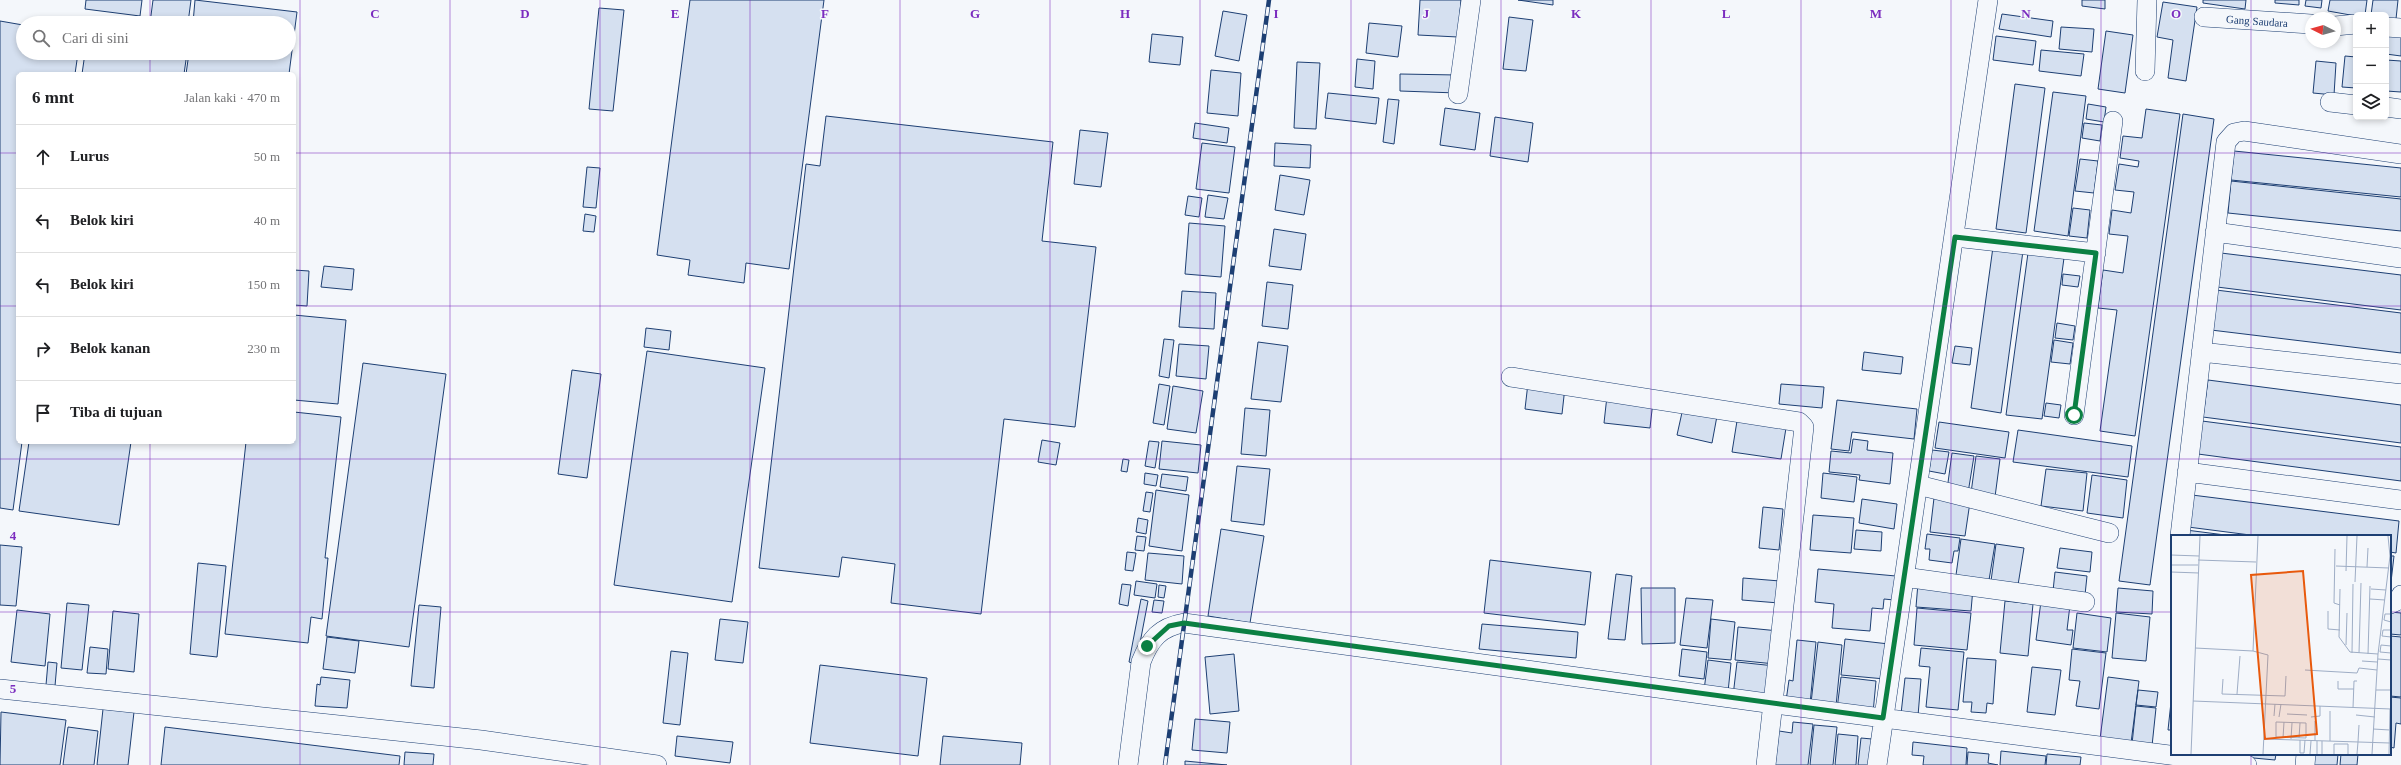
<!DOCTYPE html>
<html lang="id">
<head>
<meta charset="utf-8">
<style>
	body { margin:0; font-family:"Times New Roman",serif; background:#f2f2f2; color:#202124 }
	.controls { position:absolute; right:12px; top:12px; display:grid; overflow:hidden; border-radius:6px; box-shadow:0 2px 6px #0003 }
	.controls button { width:36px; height:36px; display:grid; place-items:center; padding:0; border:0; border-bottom:1px solid #e0e0e0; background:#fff; color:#202124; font:20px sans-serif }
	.compass { position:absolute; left:2305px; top:12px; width:36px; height:36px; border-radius:50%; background:#fff; box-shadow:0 2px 6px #0003; rotate:275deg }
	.stop { position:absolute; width:12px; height:12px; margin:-9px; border:3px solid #0b8043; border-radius:50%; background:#fff }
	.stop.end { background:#0b8043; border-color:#fff; box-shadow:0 1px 4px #0008 }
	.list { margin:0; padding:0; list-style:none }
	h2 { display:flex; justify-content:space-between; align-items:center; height:52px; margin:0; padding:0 16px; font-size:17px }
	h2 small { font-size:13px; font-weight:400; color:#757577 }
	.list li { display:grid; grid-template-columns:26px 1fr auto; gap:12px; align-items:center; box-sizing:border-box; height:64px; padding:0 16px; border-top:1px solid #e0e0e0 }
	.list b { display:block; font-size:15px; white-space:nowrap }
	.list em { font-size:13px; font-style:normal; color:#757577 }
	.icon { flex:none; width:22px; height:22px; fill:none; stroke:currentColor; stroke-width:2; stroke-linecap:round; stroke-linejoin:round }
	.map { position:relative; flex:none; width:2401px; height:765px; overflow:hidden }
	.search { position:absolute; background:#fff; box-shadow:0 2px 6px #0003; left:16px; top:16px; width:280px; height:44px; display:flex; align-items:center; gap:10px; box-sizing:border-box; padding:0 14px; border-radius:22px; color:#757577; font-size:15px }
	.panel { position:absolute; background:#fff; box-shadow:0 2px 6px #0003; left:16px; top:72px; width:280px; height:372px; border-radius:6px }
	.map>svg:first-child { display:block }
	.building { fill:#d5e0f0; stroke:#1d3f73 }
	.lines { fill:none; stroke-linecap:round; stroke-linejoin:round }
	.street-casing { stroke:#1d3f73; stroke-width:20 }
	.street { stroke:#f4f7fb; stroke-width:19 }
	.rail-casing { stroke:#1d3f73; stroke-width:4.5 }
	.rail { stroke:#f4f7fb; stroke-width:3; stroke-dasharray:9; stroke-linecap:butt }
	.route { stroke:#0b8043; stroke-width:5 }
	.grid { fill:none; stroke:#7b2cbf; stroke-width:1; stroke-opacity:0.55 }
	.labels { text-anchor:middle; stroke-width:3; stroke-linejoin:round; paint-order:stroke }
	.street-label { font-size:11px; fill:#1d3f73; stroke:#f4f7fb }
	.inset-road { fill:none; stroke:#9eadc5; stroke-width:1 }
	.view { fill:#e8590c; fill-opacity:0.15; stroke:#e8590c; stroke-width:2 }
	.inset-edge { fill:none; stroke:#1d3f73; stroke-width:2 }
	.grid-label { font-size:13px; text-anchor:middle; font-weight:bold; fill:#7b2cbf; stroke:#f4f7fb; stroke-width:3; stroke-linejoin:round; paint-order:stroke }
</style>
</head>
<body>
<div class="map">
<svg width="2401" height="765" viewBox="0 0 2401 765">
	<rect width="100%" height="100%" fill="#f4f7fb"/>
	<path class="building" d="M86 0H142L140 16 85 9Z
		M153 0H191L188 23H150Z
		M195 0 297 12 289 74H186L189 53H289V23H193Z
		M690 0H824L789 269 746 263 744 283 688 275 690 260 657 255Z
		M1420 0H1461L1458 37 1418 35Z
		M1518 0H1553V5Z
		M2082 0H2105V9L2082 6Z
		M2203 0H2246L2245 9 2203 3Z
		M2275 0H2299V5L2275 3Z
		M2306 0H2322L2321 8 2305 6Z
		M2330 0H2367L2365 15 2356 16 2328 11Z
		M2373 0H2398L2396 19 2386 18V15H2371Z
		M2163 2 2197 7 2186 81 2168 78 2173 40 2157 37Z
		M599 8 624 10 613 111 589 109Z
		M1223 11 1247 15 1239 61 1215 56Z
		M2002 14 2053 21 2051 37 1999 29Z
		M1509 17 1533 20 1526 71 1503 69Z
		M0 21 23 25V53H78L75 74H18V442H22L13 510 0 508Z
		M1369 23 1402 26 1398 57 1366 53Z
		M2061 27 2094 29 2092 52 2059 49Z
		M2106 31 2133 35 2125 93 2098 89Z
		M2386 31 2401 33V56L2386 54Z
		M1152 34 1183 37 1180 65 1149 62Z
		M1996 36 2036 41 2033 65 1993 60Z
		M2041 50 2084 54 2081 76 2039 71Z
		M85 53H187L184 74H82Z
		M2345 56 2356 57V88L2342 87Z
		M1357 59 1375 61 1373 89 1355 87Z
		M2386 60 2401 61V92L2386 91Z
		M2316 61 2336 63 2334 95 2313 93Z
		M1297 62 1320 63 1316 129 1294 128Z
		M1211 70 1241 73 1238 116 1207 113Z
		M1400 74 1457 75V93L1400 91Z
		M2015 84 2045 88 2026 233 1996 229Z
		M2053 92 2086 96 2068 236 2034 231Z
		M1328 93 1379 98 1376 124 1325 118Z
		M1388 99 1399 100 1394 144 1383 142Z
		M2088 104 2106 107 2104 122 2086 119Z
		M1445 108 1480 113 1475 150 1440 145Z
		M2146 109 2180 114 2135 436 2100 431 2117 310 2098 308 2103 270 2123 273 2128 236 2109 234 2112 210 2131 213 2134 192 2115 190 2119 164 2138 167 2139 161 2120 158 2123 136 2142 138Z
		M2183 114 2214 119 2150 585 2119 581Z
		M826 116 1053 142 1042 241 1096 247 1075 427 1004 419 981 614 891 603 895 564 842 557 839 577 759 568 806 164 820 166Z
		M1495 117 1533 123 1528 162 1490 156Z
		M1195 123 1229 128 1227 143 1193 138Z
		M2084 123 2102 125 2100 141 2082 138Z
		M1080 130 1108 133 1101 187 1074 184Z
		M1202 143 1235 147 1229 193 1196 189Z
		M1275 143 1311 145 1310 168 1274 166Z
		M2234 151 2401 168V197L2231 180Z
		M2080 159 2098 161 2094 193 2075 191Z
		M587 167 600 168 596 208 583 207Z
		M1280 175 1310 180 1304 215 1275 210Z
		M2231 181 2401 199V231L2228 213Z
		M1208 195 1228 198 1224 219 1205 217Z
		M1188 196 1202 198 1199 217 1185 215Z
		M2073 208 2090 210 2087 238 2069 236Z
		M585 214 596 216 594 232 583 231Z
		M1189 223 1225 226 1221 277 1185 274Z
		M1274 229 1306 234 1301 270 1269 266Z
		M1993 247 2023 251 2001 413 1971 408Z
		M2028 253 2064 258 2042 419 2006 415Z
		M2221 253 2401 275V310L2217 287Z
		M324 266 354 269 352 290 321 287Z
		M294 270 309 271 307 306 294 305Z
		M2063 274 2080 276 2078 287 2062 285Z
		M1267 282 1293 285 1288 329 1262 326Z
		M2216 290 2401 313V353L2211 330Z
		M1182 291 1216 293 1214 329 1179 327Z
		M294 315 346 320 338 404 294 400Z
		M2057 323 2075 326 2073 340 2055 338Z
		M646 328 671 331 669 350 644 347Z
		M1164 339 1174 340 1169 378 1159 376Z
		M2054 340 2073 343 2070 364 2051 362Z
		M1258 342 1288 346 1281 402 1251 399Z
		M1179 344 1209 346 1206 379 1176 376Z
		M1955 346 1972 348 1970 365 1952 363Z
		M647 351 765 368 732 602 614 585Z
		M1864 352 1903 357 1901 374 1862 370Z
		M363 363 446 374 409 647 326 636Z
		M572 370 601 374 587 478 558 474Z
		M2208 380 2401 405V443L2203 417Z
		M1528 383 1565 387 1562 414 1525 409Z
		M1159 384 1170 386 1164 425 1153 423Z
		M1781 384 1824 387 1822 408 1779 404Z
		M1173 386 1203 391 1196 433 1167 429Z
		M1607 396 1653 401 1650 428 1604 423Z
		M1837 400 1917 409 1914 439 1852 432 1849 451 1831 449Z
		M2046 403 2061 405 2059 418 2044 416Z
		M1245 408 1270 410 1266 456 1241 454Z
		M1683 408 1717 416 1712 443 1677 435Z
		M294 412 341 417 325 558H328L322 619 311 617 308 643 225 634 246 442H294Z
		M1737 421 1786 428 1781 459 1732 452Z
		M2202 421 2401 447V481L2198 454Z
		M1939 422 2009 432 2005 458 1935 448Z
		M2018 430 2132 446 2128 477 2013 462Z
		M1853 439 1868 441 1867 450 1893 453 1890 484 1859 480 1860 475 1829 472 1831 451 1851 453Z
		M1042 440 1060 443 1056 465 1038 462Z
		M1149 441 1159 442 1155 468 1145 466Z
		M1162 441 1201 445 1198 473 1159 469Z
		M29 442H131L119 525 19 511Z
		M1932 450 1949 452 1945 474 1929 471Z
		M1952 453 1974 456 1968 493 1947 490Z
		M1976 456 2000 459 1995 497 1971 493Z
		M1123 459 1129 460 1127 472 1121 471Z
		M1237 466 1270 469 1264 525 1231 521Z
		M2046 469 2087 473 2083 511 2041 506Z
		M1145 473 1158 475 1156 486 1144 484Z
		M1823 473 1857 477 1854 502 1821 498Z
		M1162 474 1188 477 1186 491 1160 487Z
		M2092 475 2127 480 2123 518 2087 513Z
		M1156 490 1189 495 1182 551 1149 546Z
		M1146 492 1153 493 1150 512 1143 511Z
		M2192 495 2399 521 2396 553 2390 552V536H2258L2188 527Z
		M1934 498 1970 502 1965 536 1930 532Z
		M1862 499 1897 504 1894 529 1859 523Z
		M1763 507 1783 509 1779 550 1759 548Z
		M1813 515 1854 518 1851 553 1810 550Z
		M1138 518 1148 520 1146 534 1136 532Z
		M1221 529 1264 536 1250 623 1208 616Z
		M1856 530 1882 532 1881 551 1854 549Z
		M2186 530 2233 536H2185Z
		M1927 534 1960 538 1958 551H1954L1952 563 1929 560 1930 549H1925Z
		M1137 536 1146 537 1144 551 1135 550Z
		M1961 539 1995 544 1989 580 1956 575Z
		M1996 544 2024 548 2018 585 1991 581Z
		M0 545 22 547 16 606 0 605Z
		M2060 548 2092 552 2090 572 2057 568Z
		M1127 552 1136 553 1133 571 1125 570Z
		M1148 553 1184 556 1182 584 1145 580Z
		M2390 556H2394L2391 582H2390Z
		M1490 560 1591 572 1585 625 1484 613Z
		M198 563 226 566 217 657 190 654Z
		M1818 569 1896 576 1894 600 1884 599 1883 609 1872 608 1870 631 1832 628 1834 604 1815 602Z
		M2055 572 2087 576 2085 595 2053 591Z
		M1616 574 1632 576 1625 640 1608 639Z
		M1743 578 1780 581 1779 603 1742 600Z
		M1136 581 1157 584 1155 598 1134 595Z
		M1918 583 1973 588 1971 611 1916 607Z
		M1122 584 1131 585 1128 606 1119 604Z
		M1159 585 1166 586 1164 598 1158 597Z
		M1641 588H1675V643L1642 644Z
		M2118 588 2153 591 2152 614 2116 612Z
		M1686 598 1713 600 1707 648 1680 645Z
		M1141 599 1148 601 1136 664 1129 662Z
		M1154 600 1164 601 1162 613 1152 612Z
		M2005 601 2033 604 2028 656 2000 653Z
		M2041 601 2070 605 2067 630H2073L2071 645 2036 640Z
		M67 603 89 605 82 670 61 668Z
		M419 605 441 607 434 688 411 686Z
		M1917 608 1971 613 1967 650 1914 645Z
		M17 610 50 614 45 666 11 662Z
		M113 611 139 614 134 672 108 669Z
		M2390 612 2401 613V635L2390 634Z
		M2077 613 2111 618 2107 652 2073 648Z
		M2116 613 2150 617 2146 661 2112 658Z
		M720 619 748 622 743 663 715 660Z
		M1711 619 1735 622 1731 660 1708 658Z
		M1482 624 1578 632 1576 658 1479 649Z
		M1738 627 1779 631 1775 664 1735 660Z
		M2390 636 2401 637V697L2390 696Z
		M327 637 359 641 355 673 323 669Z
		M1845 639 1889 644 1885 679 1841 675Z
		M1797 640 1816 642 1810 704 1786 701 1789 680 1793 681Z
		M1818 642 1842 645 1836 706 1811 703Z
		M90 647 108 649 106 674 87 673Z
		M1921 648 1964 652 1958 710 1926 707 1930 667 1919 666Z
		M1682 649 1707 652 1704 679 1679 676Z
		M2072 649 2106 653 2099 709 2076 706 2080 681 2069 680Z
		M671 651 688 653 680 725 663 723Z
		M1234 654 1239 711 1210 714 1205 657Z
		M1967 658 1996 660 1993 704 1987 703 1986 713 1971 712 1972 702H1963Z
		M1708 660 1731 663 1728 692 1704 690Z
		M48 662 57 663 55 686 46 685Z
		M1737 662 1775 666 1772 700 1733 696Z
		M820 665 927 678 918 756 810 743Z
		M2032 667 2061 670 2055 715 2027 712Z
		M321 677 350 680 347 708 315 706 317 684 320 685Z
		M1841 677 1876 681 1873 713 1837 709Z
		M2108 677 2139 681 2131 743 2100 739Z
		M1905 678 1921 679 1918 716 1901 714Z
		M2138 690 2158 692 2156 707 2136 705Z
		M2390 697 2401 698V724L2396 723 2394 748 2390 747Z
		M2171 702H2172V730H2168Z
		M2136 706 2156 708 2152 746 2132 744Z
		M103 709 134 712 128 765H97Z
		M1 712 66 720 60 765H0Z
		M1195 719 1230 722 1227 753 1192 750Z
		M1793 722 1813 724 1808 765H1775L1779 731 1792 733Z
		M1814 725 1837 727 1833 765H1810Z
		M68 727 98 731 94 765H63Z
		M165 727 400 756 399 765H161Z
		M1838 734 1858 736 1856 765H1835Z
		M677 736 733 742 730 763 675 756Z
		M943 736 1022 743 1020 765H940Z
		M1861 738 1872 739 1870 765H1858Z
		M1913 742 1967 748 1966 765H1923L1924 756 1912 755Z
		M2001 751 2046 756 2045 765H2000Z
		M405 752 434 754 433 765H404Z
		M1968 752 1989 754 1988 763 1998 765H1967Z
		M2047 754 2081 757 2080 765H2046Z
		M2244 754H2276L2275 760 2243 757Z
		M2312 754H2338L2337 765H2311Z
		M2341 754H2358L2357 765H2340Z
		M1185 761 1227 765H1185Z"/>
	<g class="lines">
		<defs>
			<path id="street" d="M2204 17 2311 24
				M2335 26 2356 24
				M2386 27 2401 28
				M2145 71 2147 0
				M1458 94 1471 0
				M2330 102 2356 105
				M2386 107 2401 109
				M2215 232 2401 258
				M1955 237 2096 253
				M2201 352 2401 374
				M1511 377 1799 422 1804 427 1766 765
				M2074 415 2113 121
				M2187 472 2401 500
				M1918 485 2109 533
				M2180 536 2226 142 2234 133 2244 131 2401 154
				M1904 577 2085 602
				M2390 604 2399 600 2401 595
				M0 689 481 740 657 765
				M1128 765 1141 662C1150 639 1160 627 1184 623L1774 704 2247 765
				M1877 765 1988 0
				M2305 765 2306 754"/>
		</defs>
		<use href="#street" class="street-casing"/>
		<use href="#street" class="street"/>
		<defs>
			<path id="rail" d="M1165 765 1269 0"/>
		</defs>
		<use href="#rail" class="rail-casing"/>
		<use href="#rail" class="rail"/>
	</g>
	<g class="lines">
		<path class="route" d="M1147 646 1169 626 1184 623 1883 718 1955 237 2096 253 2074 415"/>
	</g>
	<path class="grid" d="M150 0V23M300 0V765M450 0V765M600 0V765M750 0V765M900 0V765M1050 0V765M1200 0V765M1351 0V765M1501 0V765M1651 0V765M1801 0V765M1951 0V765M2101 0V765M2251 0V536M150 53V74M0 153H18M294 153H2401M0 306H18M294 306H2401M150 442V765M0 459H2401M0 612H2172M2390 612H2401M2251 754V765"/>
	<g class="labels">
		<g class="street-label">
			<text transform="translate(2257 21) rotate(4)" y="4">Gang Saudara</text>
		</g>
	</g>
	<g transform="translate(2171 535)">
		<rect width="220" height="220" fill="#f4f7fb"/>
		<path class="inset-road" d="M87 1 82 116 97 120 92 219M164 14 163 68 169 70M0 20 28 21M27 25 85 27M0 30H27M165 31 218 33M196 32 197 13M175 36 176 1M0 37 28 38M184 47 186 1M169 54 168 102 179 117 207 119M200 54 215 55M199 64 214 65M157 76V94L169 95M220 79H214L213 85 220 87M220 95H212L211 101 220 102M175 110 176 78M220 111 210 110 209 117 220 118M24 113 82 116M181 118 182 49M188 118 190 48M197 119 199 51M207 124 220 125M191 126 206 127M134 135 186 138 188 133 206 135M52 144 51 159 114 161 115 141M167 146V154H183M205 155H220M66 159 69 121M22 166 220 174M182 173 183 146H186M116 179 136 180M185 180 204 182M103 181 104 169M108 182 110 169M140 182 149 181V171M144 186V206M105 187 135 188V203L105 202ZM202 194 219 195M112 203 113 187M128 203 129 188M93 204 219 208M120 204 121 188M129 205V218H133M159 206V176M187 207 188 190M133 218 134 205M20 219 29 1M139 219 140 206M146 219V206M151 219V206M163 219V209H177V219M186 219 187 207M201 219 207 119 219 21 217 1M218 219 219 174"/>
		<path class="view" d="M132 36 146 199 94 204 80 40Z"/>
		<rect width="220" height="220" class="inset-edge"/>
	</g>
	<g class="grid-label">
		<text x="375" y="18">C</text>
		<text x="525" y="18">D</text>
		<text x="675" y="18">E</text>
		<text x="825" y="18">F</text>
		<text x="975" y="18">G</text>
		<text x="1125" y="18">H</text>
		<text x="1276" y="18">I</text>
		<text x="1426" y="18">J</text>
		<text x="1576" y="18">K</text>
		<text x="1726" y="18">L</text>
		<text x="1876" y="18">M</text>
		<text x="2026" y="18">N</text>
		<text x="2176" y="18">O</text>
		<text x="13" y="540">4</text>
		<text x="13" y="693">5</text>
	</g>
</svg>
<div class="controls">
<button>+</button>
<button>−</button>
<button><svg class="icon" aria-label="layers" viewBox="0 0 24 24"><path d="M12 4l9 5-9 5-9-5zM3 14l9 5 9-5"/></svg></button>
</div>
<svg class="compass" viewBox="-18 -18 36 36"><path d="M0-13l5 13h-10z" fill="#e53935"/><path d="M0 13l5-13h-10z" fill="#757577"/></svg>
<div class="stop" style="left:2074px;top:415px"></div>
<div class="stop end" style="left:1147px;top:646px"></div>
<div class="search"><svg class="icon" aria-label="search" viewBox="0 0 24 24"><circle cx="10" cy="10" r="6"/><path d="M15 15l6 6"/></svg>Cari di sini</div>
<section class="panel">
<h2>6 mnt<small>Jalan kaki · 470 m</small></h2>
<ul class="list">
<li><svg class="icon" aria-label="ahead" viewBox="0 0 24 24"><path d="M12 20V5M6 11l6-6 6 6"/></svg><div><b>Lurus</b></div><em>50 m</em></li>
<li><svg class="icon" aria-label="left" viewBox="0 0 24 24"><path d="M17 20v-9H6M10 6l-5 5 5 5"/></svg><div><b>Belok kiri</b></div><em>40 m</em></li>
<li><svg class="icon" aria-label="left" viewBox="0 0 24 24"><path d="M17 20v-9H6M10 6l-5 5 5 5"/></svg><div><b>Belok kiri</b></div><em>150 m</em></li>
<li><svg class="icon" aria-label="right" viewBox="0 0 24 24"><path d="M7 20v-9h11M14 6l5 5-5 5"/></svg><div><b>Belok kanan</b></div><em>230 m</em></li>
<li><svg class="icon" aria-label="arrive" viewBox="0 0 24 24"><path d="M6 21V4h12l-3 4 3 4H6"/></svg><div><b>Tiba di tujuan</b></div></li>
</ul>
</section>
</div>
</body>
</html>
